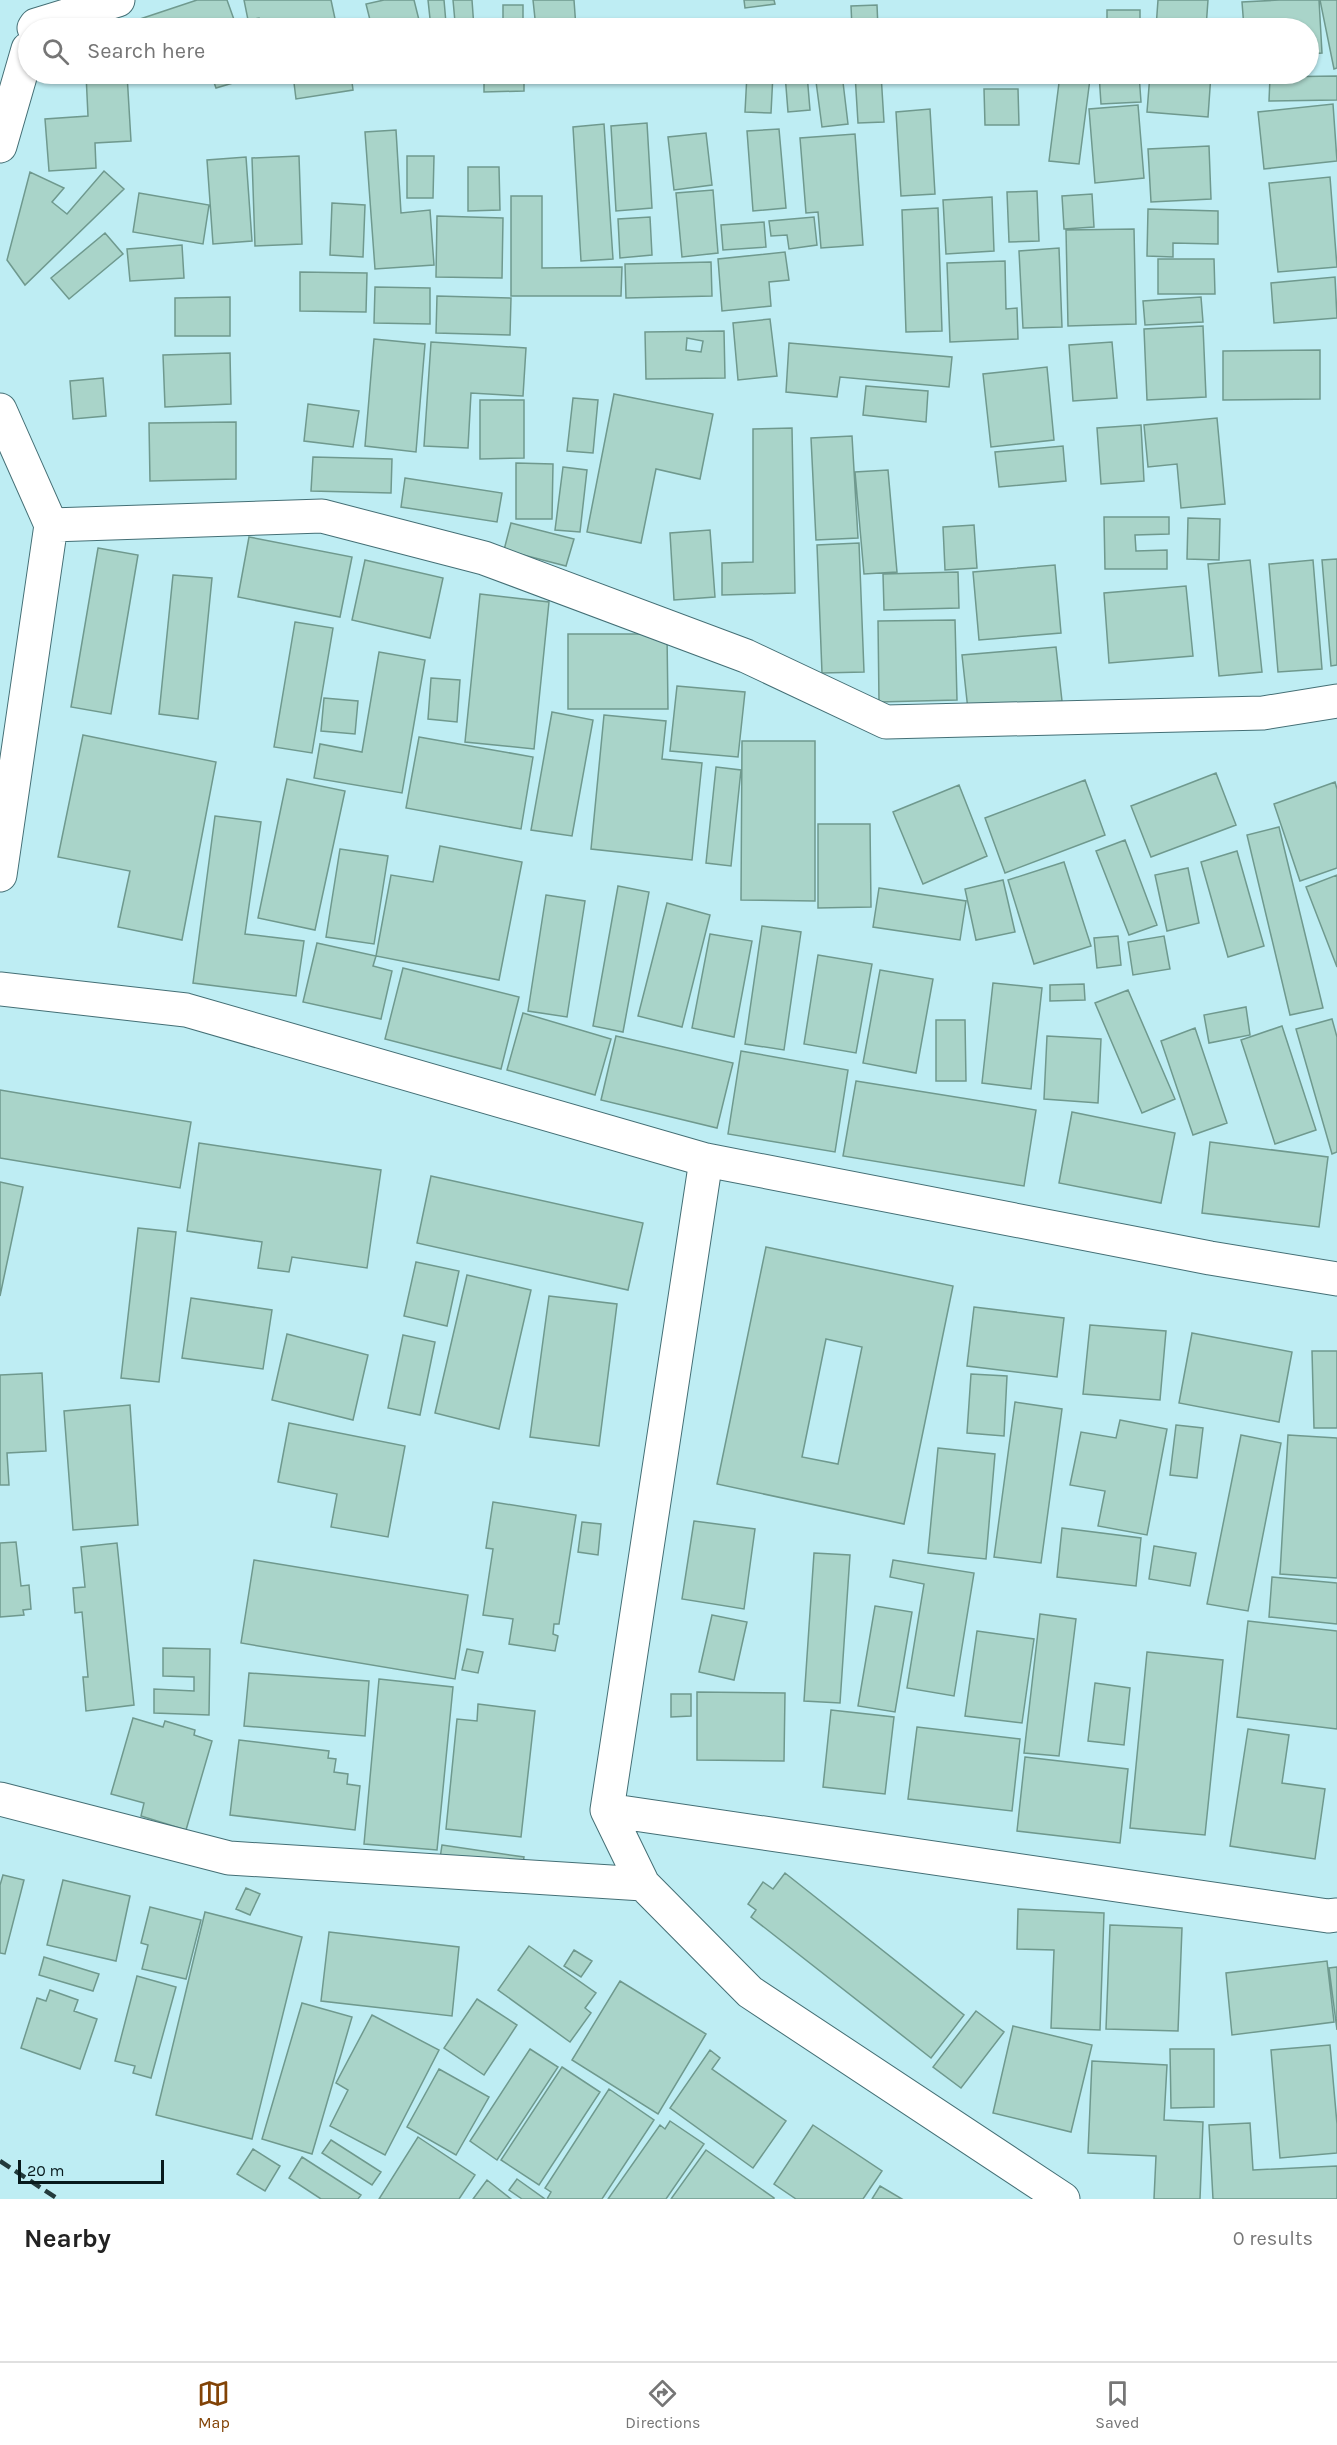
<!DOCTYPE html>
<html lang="en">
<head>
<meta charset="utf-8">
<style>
	body { margin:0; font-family:Karla,sans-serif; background:#f2f2f2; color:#222 }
	.scale { position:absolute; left:18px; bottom:15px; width:146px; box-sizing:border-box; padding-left:6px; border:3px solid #081a1c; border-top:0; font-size:16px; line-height:21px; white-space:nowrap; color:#081a1c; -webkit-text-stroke:4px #beedf3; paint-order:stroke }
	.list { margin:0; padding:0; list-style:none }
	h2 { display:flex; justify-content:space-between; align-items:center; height:78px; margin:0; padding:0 24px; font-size:26px }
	h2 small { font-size:20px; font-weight:400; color:#767676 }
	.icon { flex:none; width:33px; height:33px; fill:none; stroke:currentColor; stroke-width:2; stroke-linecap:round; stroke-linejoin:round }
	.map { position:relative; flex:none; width:1337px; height:2199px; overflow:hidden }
	.search { position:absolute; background:#fff; box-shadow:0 2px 4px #0004; left:18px; right:18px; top:18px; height:66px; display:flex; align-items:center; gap:15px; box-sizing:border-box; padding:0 21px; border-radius:33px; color:#767676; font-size:22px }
	.sheet { height:162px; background:#fff }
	nav { display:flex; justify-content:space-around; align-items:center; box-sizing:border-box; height:84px; border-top:2px solid #e0e0e0; background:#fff; font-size:16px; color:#767676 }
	nav a { display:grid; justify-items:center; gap:3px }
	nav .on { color:#824306 }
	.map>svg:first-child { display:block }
	.building { fill:#a9d4c9; stroke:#6f998e; stroke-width:1.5; fill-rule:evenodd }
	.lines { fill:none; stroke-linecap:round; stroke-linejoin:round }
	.minor-casing { stroke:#446f75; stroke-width:35 }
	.minor { stroke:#fff; stroke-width:33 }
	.rail { stroke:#233a3c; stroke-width:4.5; stroke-dasharray:12 6; stroke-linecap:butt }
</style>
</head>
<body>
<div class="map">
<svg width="1337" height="2199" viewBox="0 0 1337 2199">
	<rect width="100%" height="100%" fill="#beedf3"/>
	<path class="building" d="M197 0H227L237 28H120L119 26Z
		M244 0H331L337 28H261L259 18 248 20Z
		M384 0H414L421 28H372L366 4Z
		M428 0H444L446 23 455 22 453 0H472L474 28H431Z
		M533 0H574L576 28H536Z
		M744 0H774L775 4 745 8Z
		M1158 0H1208L1206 28H1156Z
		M1279 0H1319L1322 53 1308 54V28H1244L1242 2Z
		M1320 0H1337V68L1334 69Z
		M503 5H523V28H503Z
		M877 5 878 28H852L851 6Z
		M1107 10H1140V28H1107Z
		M836 21V28H809L808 24Z
		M86 74H127L131 141 95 143 96 168 49 171 45 119 88 116Z
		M211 74H252L253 77 216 88Z
		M303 74H351L353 90 296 99 293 75Z
		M484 74H524V91L484 92Z
		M747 74H773L771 113 745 112Z
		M785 74H807L810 110 788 112Z
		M815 74H842L848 124 822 127Z
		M855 74H881L884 122 858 123Z
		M1099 74H1139L1141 102 1101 104Z
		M1150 74H1211L1208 117 1147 112Z
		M1060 75 1090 79 1079 164 1049 161Z
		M1337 76V100L1269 101 1270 77Z
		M984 89H1018L1019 125H985Z
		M1333 104 1337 161 1264 169 1258 112Z
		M1138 105 1144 178 1095 183 1089 109Z
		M930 109 935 194 901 196 896 112Z
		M647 123 652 208 616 211 611 126Z
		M604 124 613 259 581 261 573 127Z
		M779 129 786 208 753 211 747 131Z
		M396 130 401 213 430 210 434 265 375 269 365 132Z
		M706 133 712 185 674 190 668 137Z
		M855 134 863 245 821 248 818 212 806 213 800 138Z
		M1209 146 1211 199 1151 202 1148 149Z
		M299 156 302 244 255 246 252 158Z
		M407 156H434L433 198H407Z
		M246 157 252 241 213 244 207 160Z
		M468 167H499L500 210 468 211Z
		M104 171 124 189 25 285 7 260 30 172 64 188 52 202 67 214Z
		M1330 177 1337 267 1278 272 1269 183Z
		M713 190 718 253 682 257 676 193Z
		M1037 191 1039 241 1009 242 1007 192Z
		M139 193 209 205 203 244 133 232Z
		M1092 194 1094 227 1064 229 1062 196Z
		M511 196H542V268L622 267 621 296H511Z
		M992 197 994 251 946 254 943 200Z
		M332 203 365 205 363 257 330 255Z
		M938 208 942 331 906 332 902 210Z
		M1148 209 1218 211V244L1173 243V257L1147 256Z
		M437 216 503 218 502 278 436 277Z
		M650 217 652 255 620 258 618 219Z
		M814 217 817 245 789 249 787 235 771 236 769 221Z
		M764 222 766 247 723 250 721 225Z
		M1134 229 1136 324 1068 326 1066 230Z
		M105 233 123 254 69 299 51 278Z
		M182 245 184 278 130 281 127 249Z
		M1059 248 1062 327 1023 328 1019 251Z
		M785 252 789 280 769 282 771 306 722 311 718 259Z
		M1158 259H1214L1215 294H1158Z
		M1005 261 1006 309 1017 308 1018 339 950 342 947 263Z
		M711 262 712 296 626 298 625 264Z
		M300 272 367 273 366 312 300 311Z
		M1335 277 1337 318 1274 323 1271 283Z
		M375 287 430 288V324L374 323Z
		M437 296 511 298 510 335 436 333Z
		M230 297V336H175V298Z
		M1201 297 1203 322 1145 325 1143 301Z
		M770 319 777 376 738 380 733 323Z
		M1203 326 1206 397 1147 400 1144 329Z
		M724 331 725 378 646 379 645 332ZM687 338 703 341 701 352 686 350Z
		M374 339 425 344 416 452 365 446Z
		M431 342 526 348 523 396 471 393 468 448 424 446Z
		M1112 342 1117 398 1073 401 1069 345Z
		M789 343 952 357 949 387 840 377 837 397 786 392Z
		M1320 350V399L1223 400V351Z
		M230 353 231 404 165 407 163 355Z
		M1047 367 1054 440 991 447 983 374Z
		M103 378 106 416 73 419 70 381Z
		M866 386 928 391 926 422 863 415Z
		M614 394 713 414 700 479 656 469 641 543 587 532Z
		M573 398 598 400 593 453 567 451Z
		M480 400H524V458L480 459Z
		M308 404 359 411 353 447 304 441Z
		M1217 418 1225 504 1181 508 1177 464 1148 467 1144 425Z
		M236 422V479L150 481 149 423Z
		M1141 425 1144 481 1101 484 1097 428Z
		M792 428 795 593 722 595V563L753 562V429Z
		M852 436 858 538 816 540 811 438Z
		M1063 446 1066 481 999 487 995 452Z
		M313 457 392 459 391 493 311 491Z
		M516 463 553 464 552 519H516Z
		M563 467 587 470 580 532 555 530Z
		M888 470 897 572 864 574 855 472Z
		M405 478 502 493 497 522 401 507Z
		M1104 517H1169V534L1135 535 1136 551 1167 550V569H1105Z
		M1188 518 1220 519 1219 560 1187 559Z
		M511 523 574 539 566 566 504 550Z
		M974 525 977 568 945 570 943 527Z
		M710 530 715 597 674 600 670 533Z
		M249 537 352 557 340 617 238 597Z
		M859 543 864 672 822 673 817 545Z
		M98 548 138 555 111 714 71 707Z
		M1337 559V665L1331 666 1322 560Z
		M365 560 443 578 430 638 352 620Z
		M1250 560 1262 672 1219 676 1208 564Z
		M1313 560 1322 669 1278 672 1269 564Z
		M1055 565 1061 633 979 640 973 572Z
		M958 572 959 608 884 610 883 574Z
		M173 575 212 578 198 719 159 714Z
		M1186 586 1193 656 1109 663 1104 593Z
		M480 594 549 602 534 749 465 742Z
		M955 620 957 700 879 702 878 621Z
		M295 622 333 628 312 753 274 747Z
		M568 634H667L668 709H568Z
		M1056 647 1062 701 968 710 962 655Z
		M379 652 425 660 402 793 314 778 320 744 362 752Z
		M431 678 460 680 457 722 428 719Z
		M677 686 745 692 738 757 670 751Z
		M324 698 358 701 355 734 321 731Z
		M552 712 593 720 572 836 531 830Z
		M604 715 666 721 662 759 702 763 692 860 591 849Z
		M83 735 216 762 182 940 118 927 130 871 58 857Z
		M419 737 533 757 521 829 406 808Z
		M742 741H815V901L741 900Z
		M716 767 741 770 731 866 706 863Z
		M1216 773 1236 825 1151 857 1131 806Z
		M287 779 345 791 315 930 258 918Z
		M1085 780 1105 835 1005 873 985 818Z
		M1335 782 1337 789V868L1300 881 1274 804Z
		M959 785 987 856 923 884 893 812Z
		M215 816 261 822 245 934 304 941 296 996 193 983Z
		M818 824H870L871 907 818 908Z
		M1279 827 1323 1008 1290 1015 1247 835Z
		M1125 840 1157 925 1129 935 1096 851Z
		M440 846 522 862 499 980 376 956 391 875 433 882Z
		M340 849 388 856 374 944 326 937Z
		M1237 851 1264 946 1228 957 1201 862Z
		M1064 862 1091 946 1034 964 1008 880Z
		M1188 868 1199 923 1167 931 1155 875Z
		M1337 875V967L1306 887Z
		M1003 880 1015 932 976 940 965 889Z
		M618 886 649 892 623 1032 593 1026Z
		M879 888 966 901 960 940 873 927Z
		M546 895 585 901 567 1017 528 1011Z
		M667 903 710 915 682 1027 638 1016Z
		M762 926 801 932 784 1050 745 1044Z
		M710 934 752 941 734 1037 692 1028Z
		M1118 936 1121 965 1097 968 1094 938Z
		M1164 936 1170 969 1133 975 1128 942Z
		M317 943 376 956 373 966 392 971 381 1019 303 1002Z
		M818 955 872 964 856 1053 804 1044Z
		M403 968 519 997 501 1069 385 1039Z
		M880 970 933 979 916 1073 863 1063Z
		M993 983 1042 988 1031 1089 982 1083Z
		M1084 984 1085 1000 1050 1001V985Z
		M1128 990 1175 1099 1142 1113 1095 1003Z
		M1246 1007 1250 1035 1209 1043 1204 1015Z
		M523 1013 611 1039 595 1095 507 1070Z
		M1332 1019 1337 1037V1152L1332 1154 1296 1029Z
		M936 1020H965L966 1081H936Z
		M1282 1026 1316 1130 1275 1144 1241 1040Z
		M1195 1028 1227 1123 1193 1135 1161 1041Z
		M616 1036 733 1063 717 1128 601 1100Z
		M1047 1036 1101 1039 1098 1103 1044 1099Z
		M741 1051 848 1070 835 1152 728 1134Z
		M856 1081 1036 1110 1024 1186 843 1156Z
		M0 1090 191 1122 180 1188 0 1158Z
		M1072 1112 1175 1133 1161 1203 1059 1183Z
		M1210 1142 1328 1157 1319 1227 1202 1213Z
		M199 1143 381 1170 367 1268 292 1257 289 1272 258 1268 262 1242 187 1231Z
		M431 1176 643 1223 628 1290 417 1243Z
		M0 1182 23 1187 0 1296Z
		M138 1228 176 1232 159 1382 121 1378Z
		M766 1247 953 1286 904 1524 717 1484ZM826 1339 862 1347 838 1464 802 1457Z
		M416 1262 459 1271 447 1326 404 1316Z
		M467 1275 531 1290 499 1429 435 1413Z
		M549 1296 617 1304 599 1446 530 1437Z
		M191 1298 272 1310 263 1369 182 1358Z
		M974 1307 1064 1318 1057 1377 967 1366Z
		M1090 1325 1166 1331 1160 1400 1083 1394Z
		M1192 1333 1292 1352 1279 1422 1179 1403Z
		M287 1334 368 1355 353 1420 272 1400Z
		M403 1335 435 1342 420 1415 388 1408Z
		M1312 1351H1337V1428H1314Z
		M42 1373 46 1451 7 1453 9 1485H0V1375Z
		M971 1374 1007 1376 1004 1436 967 1433Z
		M1015 1402 1062 1409 1041 1563 994 1557Z
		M130 1405 138 1525 73 1530 64 1411Z
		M1120 1420 1167 1429 1147 1535 1098 1526 1105 1491 1070 1485 1081 1432 1116 1438Z
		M289 1423 405 1446 388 1537 331 1527 337 1494 278 1482Z
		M1176 1425 1203 1428 1197 1478 1170 1475Z
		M1241 1435 1281 1443 1248 1611 1207 1604Z
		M1288 1435 1337 1438V1578L1280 1574Z
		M938 1448 995 1454 986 1559 928 1553Z
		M493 1502 576 1515 559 1624H554L553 1634 558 1636 555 1651 509 1644 513 1619 483 1615 493 1549 486 1548Z
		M694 1521 755 1529 744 1609 682 1599Z
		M582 1522 601 1524 598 1555 578 1552Z
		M1062 1528 1141 1538 1136 1586 1057 1577Z
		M16 1542 21 1586 29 1585 31 1609 23 1610 24 1615 0 1617V1543Z
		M117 1543 134 1705 86 1711 83 1677H88L82 1612 75 1613 73 1588 85 1587 81 1547Z
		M1154 1546 1196 1553 1190 1586 1149 1579Z
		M814 1553 850 1555 840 1703 804 1701Z
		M254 1560 468 1595 455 1679 241 1643Z
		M893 1560 974 1573 954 1696 907 1688 924 1584 890 1577Z
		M1272 1577 1337 1583V1624L1269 1617Z
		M875 1606 912 1612 895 1712 858 1706Z
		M1040 1614 1076 1619 1059 1756 1024 1753Z
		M712 1615 747 1622 734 1680 699 1672Z
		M1248 1621 1337 1631V1729L1237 1717Z
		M977 1631 1034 1639 1022 1723 965 1716Z
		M163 1648 210 1649 209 1715 154 1713V1689L194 1691V1677L163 1676Z
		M467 1649 483 1652 478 1673 462 1670Z
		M1147 1652 1223 1660 1205 1835 1130 1828Z
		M249 1673 369 1681 365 1736 244 1726Z
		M379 1679 453 1687 437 1850 364 1844Z
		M1095 1683 1130 1688 1124 1745 1088 1741Z
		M697 1692 785 1693 784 1761 697 1760Z
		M671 1694H691V1716L671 1717Z
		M478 1704 535 1711 521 1837 446 1829 457 1719 477 1721Z
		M831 1710 894 1717 885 1794 823 1787Z
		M133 1718 163 1727 165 1721 195 1730 194 1735 212 1741 186 1830 141 1816 144 1803 111 1794Z
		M917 1727 1020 1739 1012 1811 908 1799Z
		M1248 1729 1289 1735 1282 1783 1325 1789 1315 1859 1230 1846Z
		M239 1740 329 1751 328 1758 336 1759 334 1772 348 1774 347 1784 360 1786 355 1830 230 1815Z
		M1025 1757 1128 1769 1120 1843 1017 1831Z
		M442 1845 524 1857 521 1876 439 1865Z
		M785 1873 964 2015 931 2058 751 1917 756 1910 748 1904 763 1882 773 1889Z
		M3 1875 24 1880 5 1954 0 1953V1885Z
		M63 1880 130 1896 116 1961 47 1945Z
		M246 1888 260 1894 250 1915 236 1909Z
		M150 1907 201 1920 186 1979 142 1969 148 1945 141 1943Z
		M1018 1909 1104 1913 1100 2030 1051 2028 1054 1950 1017 1949Z
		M205 1912 302 1937 252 2139 156 2115Z
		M1110 1925 1182 1928 1178 2031 1106 2029Z
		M329 1932 459 1947 452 2016 321 2001Z
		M529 1946 596 1993 585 2008 591 2013 570 2042 498 1990Z
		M574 1950 592 1961 581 1977 564 1966Z
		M44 1957 99 1974 93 1991 39 1975Z
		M1327 1961 1334 2022 1232 2035 1226 1973Z
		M1337 1967V2030L1329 1968Z
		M137 1976 176 1987 151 2078 133 2073 135 2066 115 2061Z
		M620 1981 706 2034 658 2114 572 2060Z
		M50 1990 78 2000 74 2011 97 2019 80 2069 21 2048 37 1998 46 2001Z
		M477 1999 517 2025 484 2075 444 2048Z
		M302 2003 352 2017 312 2154 262 2139Z
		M976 2011 1004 2032 961 2088 933 2067Z
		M372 2015 439 2050 385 2155 330 2126 348 2090 336 2083Z
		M1013 2026 1092 2045 1071 2132 993 2113Z
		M1330 2045 1337 2124V2153L1280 2158 1271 2050Z
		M530 2049 558 2067 497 2160 470 2141Z
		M1170 2049H1214V2107L1171 2108Z
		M710 2050 720 2058 712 2069 786 2121 753 2168 670 2108Z
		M1092 2061 1167 2065 1164 2120 1203 2122 1200 2199H1154L1156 2156 1088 2153Z
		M562 2067 600 2092 539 2185 501 2160Z
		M439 2069 489 2097 456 2155 407 2127Z
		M609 2089 654 2120 602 2199H547L551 2192 545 2188Z
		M670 2121 704 2144 666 2199H608L660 2125 665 2129Z
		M1250 2123 1253 2170 1337 2166V2199H1213L1209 2125Z
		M813 2125 882 2171 863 2199H796L774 2184Z
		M418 2137 475 2175 459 2199H379Z
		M331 2140 381 2172 372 2185 322 2153Z
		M253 2149 280 2166 265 2191 237 2174Z
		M706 2150 774 2198V2199H671Z
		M302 2157 361 2195 358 2199H321L289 2178Z
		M517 2179 545 2199H522L509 2190Z
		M487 2180 511 2199H473Z
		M880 2186 902 2199H872Z"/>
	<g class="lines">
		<defs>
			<path id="minor" d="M34 28 36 25 118 0
				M0 146 28 49
				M0 410 51 525
				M0 875 51 525 322 516 484 558 746 656 886 722 1263 713 1337 701
				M0 989 186 1010 706 1160 1210 1258 1337 1279
				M706 1160 607 1810 643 1884 750 1992 1063 2199
				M0 1799 229 1858 643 1884
				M607 1810 1328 1916 1337 1915"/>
		</defs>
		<use href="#minor" class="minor-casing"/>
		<use href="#minor" class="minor"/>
		<path class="rail" d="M0 2161 58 2199"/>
	</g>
</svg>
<div class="scale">20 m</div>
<div class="search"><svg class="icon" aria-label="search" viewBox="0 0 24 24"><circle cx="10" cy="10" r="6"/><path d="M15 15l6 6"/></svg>Search here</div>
</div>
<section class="sheet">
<h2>Nearby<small>0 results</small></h2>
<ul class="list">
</ul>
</section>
<nav>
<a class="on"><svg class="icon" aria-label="map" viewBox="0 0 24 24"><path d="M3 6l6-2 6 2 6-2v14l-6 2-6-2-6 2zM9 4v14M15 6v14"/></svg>Map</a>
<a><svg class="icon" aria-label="directions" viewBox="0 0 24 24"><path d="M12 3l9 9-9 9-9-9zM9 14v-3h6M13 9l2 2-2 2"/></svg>Directions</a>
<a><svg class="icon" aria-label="saved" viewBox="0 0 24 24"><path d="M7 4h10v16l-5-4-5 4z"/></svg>Saved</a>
</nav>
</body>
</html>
